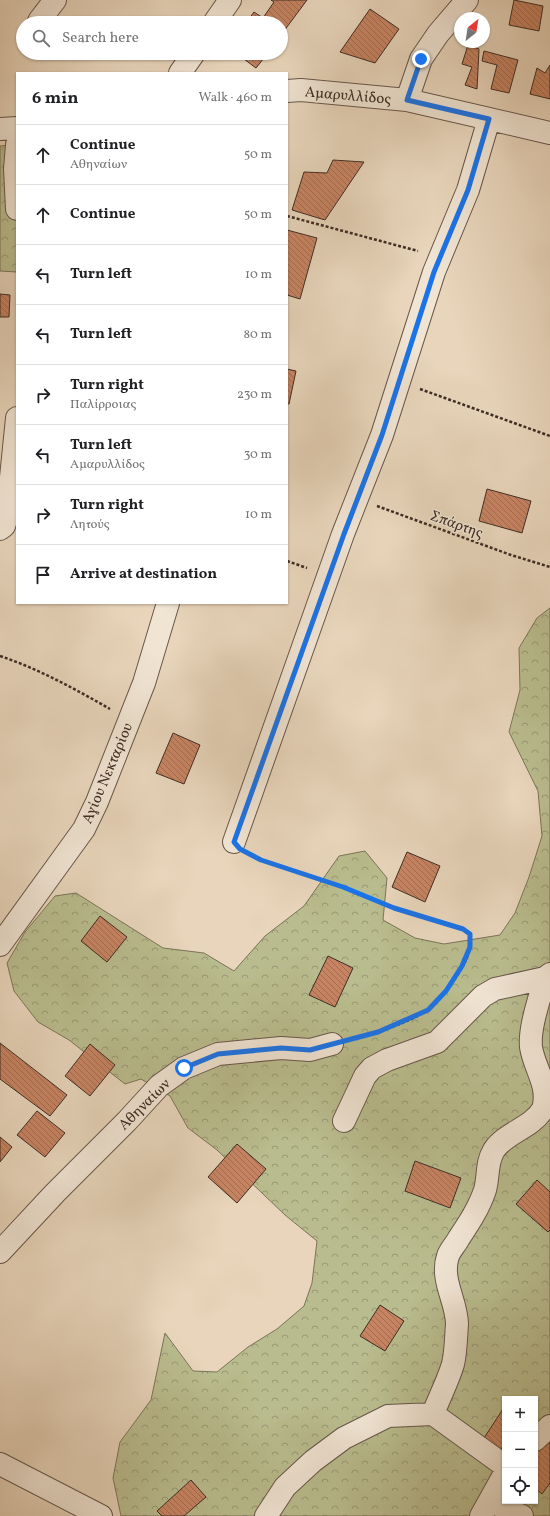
<!DOCTYPE html>
<html lang="en">
<head>
<meta charset="utf-8">
<style>
	body { margin:0; font-family:Vollkorn,serif; background:#f6f6f6; color:#202124 }
	.controls { position:absolute; right:12px; bottom:12px; display:grid; overflow:hidden; border-radius:0px; box-shadow:0 1px 3px #0004 }
	.controls button { width:36px; height:36px; display:grid; place-items:center; padding:0; border:0; border-bottom:1px solid #e0e0e0; background:#fff; color:#202124; font:20px sans-serif }
	.compass { position:absolute; left:454px; top:12px; width:36px; height:36px; border-radius:50%; background:#fff; box-shadow:0 1px 3px #0004; rotate:30deg }
	.stop { position:absolute; width:12px; height:12px; margin:-9px; border:3px solid #1a73e8; border-radius:50%; background:#fff }
	.stop.end { background:#1a73e8; border-color:#fff; box-shadow:0 1px 4px #0008 }
	.list { margin:0; padding:0; list-style:none }
	h2 { display:flex; justify-content:space-between; align-items:center; height:52px; margin:0; padding:0 16px; font-size:17px }
	h2 small { font-size:13px; font-weight:400; color:#757577 }
	.list li { display:grid; grid-template-columns:26px 1fr auto; gap:12px; align-items:center; box-sizing:border-box; height:60px; padding:0 16px; border-top:1px solid #e0e0e0 }
	.list b { display:block; font-size:15px; white-space:nowrap }
	.list p { margin:0; font-size:13px; white-space:nowrap; color:#757577 }
	.list em { font-size:13px; font-style:normal; color:#757577 }
	.icon { flex:none; width:22px; height:22px; fill:none; stroke:currentColor; stroke-width:2; stroke-linecap:round; stroke-linejoin:round }
	.map { position:relative; flex:none; width:550px; height:1516px; overflow:hidden }
	.search { position:absolute; background:#fff; box-shadow:0 1px 3px #0004; left:16px; top:16px; width:272px; height:44px; display:flex; align-items:center; gap:10px; box-sizing:border-box; padding:0 14px; border-radius:22px; color:#757577; font-size:15px }
	.panel { position:absolute; background:#fff; box-shadow:0 1px 3px #0004; left:16px; top:72px; width:272px; height:532px; border-radius:0px }
	.map>svg:first-child { display:block }
	.forest { fill:url(#forest-crowns); stroke:#7c7459; fill-rule:evenodd }
	.building { fill:url(#building-back-hatch); stroke:#3e2d24 }
	.lines { fill:none; stroke-linecap:round; stroke-linejoin:round }
	.street-casing { stroke:#68574a; stroke-width:24 }
	.path { stroke:#3e2d24; stroke-width:2.5; stroke-dasharray:3 2; stroke-linecap:butt }
	.street { stroke:#f0e4d3; stroke-width:22 }
	.route { stroke:#1a73e8; stroke-width:5 }
	.labels { text-anchor:middle; stroke-width:3; stroke-linejoin:round; paint-order:stroke }
	.street-label { font-size:15px; fill:#3e2d24; stroke:#f0e4d3 }
</style>
</head>
<body>
<div class="map">
<svg width="550" height="1516" viewBox="0 0 550 1516">
	<defs>
		<pattern id="forest-crowns" width="20" height="18" patternUnits="userSpaceOnUse"><rect width="20" height="18" fill="#b9bc8e"/><path d="M2 6a3 3 0 1 1 6 0M12 15a3 3 0 1 1 6 0" fill="none" stroke="#989974"/></pattern>
		<pattern id="building-back-hatch" width="6" height="6" patternUnits="userSpaceOnUse"><rect width="6" height="6" fill="#c78463"/><path d="M-1 5l2 2M0 0l6 6M5-1l2 2" fill="none" stroke="#a36c51"/></pattern>
	</defs>
	<rect width="100%" height="100%" fill="#e8d5bb"/>
	<filter id="stains"><feTurbulence type="fractalNoise" baseFrequency=".005" numOctaves="4"/><feColorMatrix values="0 0 0 0 .2 0 0 0 0 .09 0 0 0 0 .02 0 0 0 .5 -.17"/></filter>
	<radialGradient id="worn" r=".72"><stop offset=".6" stop-color="#630" stop-opacity="0"/><stop offset="1" stop-color="#630" stop-opacity=".3"/></radialGradient>
	<path class="forest" d="M17 144V272L0 271V146Z
		M550 608V1516H121L113 1478 120 1442 151 1400 165 1333 193 1371 217 1372 248 1347 277 1329 304 1306 312 1283 317 1241 285 1215 217 1150 188 1128 170 1096 141 1079 125 1084 69 1040 38 1022 14 991 7 963 25 932 55 896 76 893 163 948 204 953 234 971 265 936 304 906 339 856 365 851 387 878 383 920 415 938 444 944 500 935 515 913 529 877 542 836 538 791 509 732 520 690 519 648 537 618ZM505 1399H535V1501H505Z"/>
	<path class="building" d="M271 0H307L281 35V23H246L254 12 263 18 274 2Z
		M514 0 543 6 539 31 509 25Z
		M370 9 399 29 375 63 340 52Z
		M468 45 479 49 477 89 465 85 472 67 462 64Z
		M484 51 518 60 509 93 491 89 497 65 482 61Z
		M236 53H268L256 68Z
		M550 65V99L530 94 537 68 545 73Z
		M333 160 364 162 325 220 292 210 304 172 327 173Z
		M287 230 317 238 300 299 287 295Z
		M0 294 10 295 9 317H0Z
		M287 369 296 371 289 404H287Z
		M487 489 531 501 522 533 479 521Z
		M173 733 200 745 184 784 156 773Z
		M407 852 440 866 425 902 392 887Z
		M100 916 127 937 107 962 81 941Z
		M328 956 353 968 335 1007 309 995Z
		M0 1043 67 1095 50 1116 0 1079Z
		M90 1044 115 1065 90 1096 65 1076Z
		M37 1111 65 1133 45 1157 17 1135Z
		M0 1137 12 1147 0 1162Z
		M237 1144 266 1169 237 1203 208 1177Z
		M415 1161 461 1178 450 1208 405 1191Z
		M537 1180 550 1192V1230L548 1232 516 1204Z
		M380 1305 404 1321 385 1351 360 1336Z
		M505 1406V1443L499 1452 482 1441Z
		M541 1438 550 1444V1483L542 1494 535 1488V1446Z
		M191 1480 206 1497 184 1516H162L157 1511Z"/>
	<g class="lines">
		<defs>
			<path id="street" d="M39 21 55 0
				M214 23 230 0
				M180 73 194 53
				M287 91 301 90 407 100 550 133
				M407 100 421 59 438 34 467 0
				M0 129 17 128
				M17 145 15 169 17 209
				M0 529 4 526 7 517 17 418
				M234 842 343 534 382 435 434 272 468 190 489 119
				M0 945 84 829 97 802 144 683 168 603
				M344 1121 365 1076 372 1068 387 1060 437 1042 483 996 495 989 545 978 550 974
				M0 1252 55 1193 127 1121 159 1086 184 1068 218 1054 281 1048 310 1050 332 1044
				M535 1440 550 1426
				M0 1464 101 1516
				M505 1466 433 1414C439 1398 448 1381 453 1364 456 1352 456 1336 457 1324 457 1302 440 1279 448 1256 450 1250 456 1244 459 1238 469 1223 479 1208 485 1190 489 1176 486 1163 494 1150 506 1132 532 1128 543 1109 550 1086 534 1068 531 1047 529 1027 540 998 545 978
				M490 1501 522 1516
				M266 1516 285 1487 313 1461 344 1438 388 1416 433 1414
				M481 1516 505 1473"/>
		</defs>
		<use href="#street" class="street-casing"/>
		<path class="path" d="M287 216 418 251
			M420 389 550 436
			M377 506 511 555 550 567
			M287 561 307 568
			M0 656C39 669 75 689 110 709
			M251 855 261 860 343 887 394 908 463 929 470 934C470 938 471 943 470 947 468 965 442 999 427 1010 409 1023 375 1033 353 1039"/>
		<use href="#street" class="street"/>
	</g>
	<g class="lines">
		<path class="route" d="M184 1068 218 1054 281 1048 310 1050 378 1032 410 1018 428 1010 446 991 462 966 470 947V934L463 929 394 908 343 887 261 860 240 849 234 842 344 534 382 435 434 272 468 190 489 119 407 100 421 59"/>
	</g>
	<g class="labels">
		<g class="street-label">
			<text transform="translate(348 95) rotate(5)" y="5">Αμαρυλλίδος</text>
			<text transform="translate(457 524) rotate(20)" y="5">Σπάρτης</text>
			<text transform="translate(107 773) rotate(-67)" y="5">Αγίου Νεκταρίου</text>
			<text transform="translate(144 1104) rotate(-45)" y="5">Αθηναίων</text>
		</g>
	</g>
	<rect width="100%" height="100%" filter="url(#stains)"/>
	<rect width="100%" height="100%" fill="url(#worn)"/>
</svg>
<div class="controls">
<button>+</button>
<button>−</button>
<button><svg class="icon" aria-label="locate" viewBox="0 0 24 24"><circle cx="12" cy="12" r="6"/><path d="M12 2v4M12 18v4M2 12h4M18 12h4"/></svg></button>
</div>
<svg class="compass" viewBox="-18 -18 36 36"><path d="M0-13l5 13h-10z" fill="#e53935"/><path d="M0 13l5-13h-10z" fill="#757577"/></svg>
<div class="stop" style="left:184px;top:1068px"></div>
<div class="stop end" style="left:421px;top:59px"></div>
<div class="search"><svg class="icon" aria-label="search" viewBox="0 0 24 24"><circle cx="10" cy="10" r="6"/><path d="M15 15l6 6"/></svg>Search here</div>
<section class="panel">
<h2>6 min<small>Walk · 460 m</small></h2>
<ul class="list">
<li><svg class="icon" aria-label="ahead" viewBox="0 0 24 24"><path d="M12 20V5M6 11l6-6 6 6"/></svg><div><b>Continue</b><p>Αθηναίων</p></div><em>50 m</em></li>
<li><svg class="icon" aria-label="ahead" viewBox="0 0 24 24"><path d="M12 20V5M6 11l6-6 6 6"/></svg><div><b>Continue</b></div><em>50 m</em></li>
<li><svg class="icon" aria-label="left" viewBox="0 0 24 24"><path d="M17 20v-9H6M10 6l-5 5 5 5"/></svg><div><b>Turn left</b></div><em>10 m</em></li>
<li><svg class="icon" aria-label="left" viewBox="0 0 24 24"><path d="M17 20v-9H6M10 6l-5 5 5 5"/></svg><div><b>Turn left</b></div><em>80 m</em></li>
<li><svg class="icon" aria-label="right" viewBox="0 0 24 24"><path d="M7 20v-9h11M14 6l5 5-5 5"/></svg><div><b>Turn right</b><p>Παλίρροιας</p></div><em>230 m</em></li>
<li><svg class="icon" aria-label="left" viewBox="0 0 24 24"><path d="M17 20v-9H6M10 6l-5 5 5 5"/></svg><div><b>Turn left</b><p>Αμαρυλλίδος</p></div><em>30 m</em></li>
<li><svg class="icon" aria-label="right" viewBox="0 0 24 24"><path d="M7 20v-9h11M14 6l5 5-5 5"/></svg><div><b>Turn right</b><p>Λητούς</p></div><em>10 m</em></li>
<li><svg class="icon" aria-label="arrive" viewBox="0 0 24 24"><path d="M6 21V4h12l-3 4 3 4H6"/></svg><div><b>Arrive at destination</b></div></li>
</ul>
</section>
</div>
</body>
</html>
